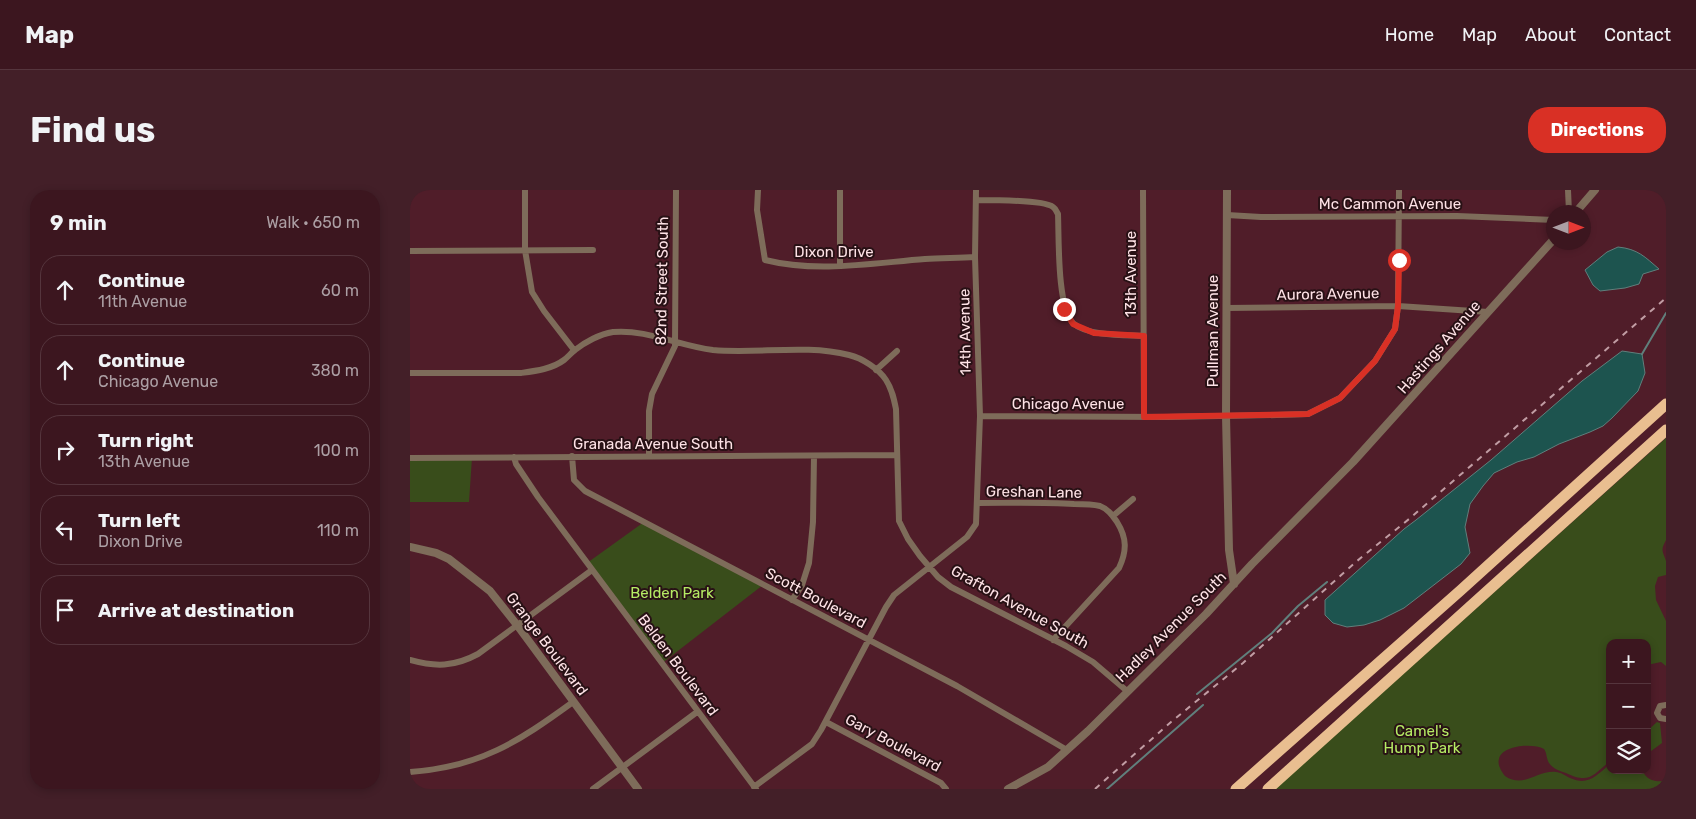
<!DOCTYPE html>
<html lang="en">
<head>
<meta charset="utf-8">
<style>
	body { margin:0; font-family:Rubik,sans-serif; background:#431f28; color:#f1f3f6 }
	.controls { position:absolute; right:15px; bottom:15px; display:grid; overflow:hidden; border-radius:10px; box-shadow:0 2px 8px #0003 }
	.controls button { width:45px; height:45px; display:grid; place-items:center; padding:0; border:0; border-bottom:1px solid #55353d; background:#3c161f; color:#f1f3f6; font:25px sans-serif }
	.compass { position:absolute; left:1136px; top:15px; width:45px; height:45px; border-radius:50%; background:#3c161f; box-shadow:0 2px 8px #0003; rotate:90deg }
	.stop { position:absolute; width:15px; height:15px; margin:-11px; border:4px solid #d93025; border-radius:50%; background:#fff }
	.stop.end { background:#d93025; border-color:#fff; box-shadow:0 1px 5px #0008 }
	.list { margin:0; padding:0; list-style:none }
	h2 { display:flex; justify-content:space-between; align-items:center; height:65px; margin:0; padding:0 20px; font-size:21px }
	h2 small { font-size:16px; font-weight:400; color:#ac9fa4 }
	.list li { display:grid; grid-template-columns:32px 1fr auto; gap:15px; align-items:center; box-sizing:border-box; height:70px; margin:0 10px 10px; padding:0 10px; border:1px solid #55353d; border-radius:20px }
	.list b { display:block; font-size:19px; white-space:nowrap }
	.list p { margin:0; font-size:16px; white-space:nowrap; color:#ac9fa4 }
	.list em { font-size:16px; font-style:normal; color:#ac9fa4 }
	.icon { flex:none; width:28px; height:28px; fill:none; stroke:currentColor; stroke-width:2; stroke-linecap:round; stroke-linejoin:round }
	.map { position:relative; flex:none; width:1256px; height:599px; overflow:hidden; border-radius:20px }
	header { display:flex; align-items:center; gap:30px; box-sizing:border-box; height:70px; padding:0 25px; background:#3c161f; border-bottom:1px solid #55353d }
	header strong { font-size:24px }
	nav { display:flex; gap:28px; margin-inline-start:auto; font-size:18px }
	.intro { display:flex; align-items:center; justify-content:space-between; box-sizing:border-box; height:120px; padding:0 30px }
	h1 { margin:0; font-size:35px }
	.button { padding:12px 22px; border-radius:20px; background:#d93025; color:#fff; font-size:18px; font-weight:700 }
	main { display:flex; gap:30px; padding:0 30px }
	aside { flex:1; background:#3c161f; border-radius:20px; box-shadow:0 2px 8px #0003 }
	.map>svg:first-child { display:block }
	.green { fill:#394d1b }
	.water { fill:#1d544f; stroke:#607f7c }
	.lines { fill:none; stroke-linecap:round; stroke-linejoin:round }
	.stream { stroke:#607f7c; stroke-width:2 }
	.minor { stroke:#7e6c5a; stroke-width:6 }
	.tertiary { stroke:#7e6c5a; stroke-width:8 }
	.motorway { stroke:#e9be90; stroke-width:11 }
	.rail { stroke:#c19da4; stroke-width:2; stroke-dasharray:6 6; stroke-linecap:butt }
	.route { stroke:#d93025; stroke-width:6 }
	.labels { text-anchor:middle; stroke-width:4; stroke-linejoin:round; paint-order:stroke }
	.street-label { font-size:15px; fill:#fee2e6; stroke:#281115 }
	.park-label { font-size:15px; fill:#b5eb64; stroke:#281115 }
</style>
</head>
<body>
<header>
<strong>Map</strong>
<nav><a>Home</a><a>Map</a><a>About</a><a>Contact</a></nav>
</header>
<div class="intro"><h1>Find us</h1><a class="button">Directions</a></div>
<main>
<aside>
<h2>9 min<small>Walk · 650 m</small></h2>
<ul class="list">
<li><svg class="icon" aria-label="ahead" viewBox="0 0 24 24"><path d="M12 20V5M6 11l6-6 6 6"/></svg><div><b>Continue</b><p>11th Avenue</p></div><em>60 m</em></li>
<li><svg class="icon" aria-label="ahead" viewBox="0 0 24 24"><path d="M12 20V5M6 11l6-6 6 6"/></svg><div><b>Continue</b><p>Chicago Avenue</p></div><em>380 m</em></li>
<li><svg class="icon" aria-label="right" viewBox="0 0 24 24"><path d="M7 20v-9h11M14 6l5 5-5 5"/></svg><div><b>Turn right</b><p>13th Avenue</p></div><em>100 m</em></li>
<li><svg class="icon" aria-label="left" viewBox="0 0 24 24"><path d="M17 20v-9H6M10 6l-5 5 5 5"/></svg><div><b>Turn left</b><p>Dixon Drive</p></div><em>110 m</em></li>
<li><svg class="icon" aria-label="arrive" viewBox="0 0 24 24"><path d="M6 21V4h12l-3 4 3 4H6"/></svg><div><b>Arrive at destination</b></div></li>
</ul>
</aside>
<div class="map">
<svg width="1256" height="599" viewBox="0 0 1256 599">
	<rect width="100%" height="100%" fill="#501d29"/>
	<path class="green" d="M1256 248V350C1250 361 1253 361 1256 371 1256 375 1256 381 1256 385L1248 387 1245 396 1246 410 1256 431V476L1251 472 1237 475V453H1200V521L1196 527V541L1200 550V571C1182 586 1179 594 1156 583 1150 581 1143 579 1139 573 1136 568 1137 563 1134 559 1123 553 1092 555 1089 569 1087 575 1092 582 1095 586 1114 599 1127 580 1146 582 1150 582 1156 586 1160 588 1178 596 1186 586 1200 574V580H1232C1237 591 1245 592 1256 591V599H865Z
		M0 268H62L59 312H0Z
		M234 332 353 395 251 474 177 373Z
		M1247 532 1250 533 1252 553 1237 564V541Z"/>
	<path class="water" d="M1208 57C1228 59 1235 67 1249 79L1233 84 1229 94 1215 98 1190 101 1183 95 1175 80 1197 62Z
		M1212 161 1232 164 1235 183 1228 201 1202 228 1193 236 1180 242 1149 254 1124 267 1107 272 1084 283 1073 296 1060 314 1055 337 1060 363 1051 374 1007 408 994 418 970 430 954 435 937 437 923 433 915 425V410L994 339 1006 330 1081 270 1172 191Z"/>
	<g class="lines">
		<path class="stream" d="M1232 164 1256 123
			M787 504 862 443 888 416 917 392
			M697 599 793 515"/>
		<path class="minor" d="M115 0V60L122 102 134 121 164 160
			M348 0 347 20 355 70C407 83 463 73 515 69 532 68 549 68 565 67
			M430 0V75
			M733 0 734 227
			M1158 0 1159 22
			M567 10C581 10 634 10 643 17 646 19 646 21 648 24 649 48 647 117 663 133 676 146 716 145 734 146
			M817 25 851 27 1047 26 1144 30
			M0 61 183 60
			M817 118 988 116 1078 122
			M466 180 487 161
			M0 183H111C126 181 142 179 154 170 158 167 161 163 165 160 175 152 190 144 203 142 237 139 269 156 303 160 348 164 395 154 439 165 452 168 469 179 476 190 482 199 484 209 486 219L489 331 498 349 510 366 528 387 541 397 656 456 683 472 717 501
			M570 226 757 227 867 225 898 224 930 208 965 171 985 139 988 116 989 0
			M162 266 164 290 175 301 547 496 657 560
			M239 266V221L242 204 265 156 266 0
			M104 267 106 274 128 307 346 599
			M0 268 487 265
			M568 313C600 313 632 312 664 314 672 314 682 314 690 316 698 319 702 325 707 332 717 348 717 361 709 378L643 450
			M703 326 723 309
			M382 410 392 395 399 373 403 332 404 266
			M0 470C25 477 44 477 68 464L182 380
			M1256 515 1250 516 1247 523 1250 528 1256 529
			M416 532 531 593 536 599
			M0 582C70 577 108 552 163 512
			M344 597 402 554 411 540 476 417 484 405 557 347 566 334 570 226 565 67 566 0
			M183 599 287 522"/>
		<path class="tertiary" d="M817 0 816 226 819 360 824 394
			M1166 22 1185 0
			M0 357 26 363 39 369 80 401 107 435 228 599
			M598 599 638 577 678 541 796 424 842 374 943 272 1144 49"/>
		<path class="motorway" d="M826 599 1051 400 1256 214
			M858 599 1256 240"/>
		<path class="rail" d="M685 599 761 532 833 473 947 371 999 329 1256 108"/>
	</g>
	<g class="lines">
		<path class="route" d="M654 119 663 134 684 143 734 146V227L898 224 930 208 965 171 985 139 988 116 989 70"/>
	</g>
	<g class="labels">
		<g class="street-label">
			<text x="980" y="19">Mc Cammon Avenue</text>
			<text x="424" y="67">Dixon Drive</text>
			<text transform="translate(721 84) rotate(-90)" y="5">13th Avenue</text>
			<text transform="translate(252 91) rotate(-89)" y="5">82nd Street South</text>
			<text transform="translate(918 104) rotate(-1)" y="5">Aurora Avenue</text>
			<text transform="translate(803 141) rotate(-90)" y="5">Pullman Avenue</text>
			<text transform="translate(555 142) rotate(-91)" y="5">14th Avenue</text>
			<text transform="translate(1029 157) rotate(-49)" y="5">Hastings Avenue</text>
			<text x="658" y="219">Chicago Avenue</text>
			<text x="243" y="259">Granada Avenue South</text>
			<text transform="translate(624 302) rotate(1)" y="5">Greshan Lane</text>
			<text transform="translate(406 408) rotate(28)" y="5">Scott Boulevard</text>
			<text transform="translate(610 417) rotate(29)" y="5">Grafton Avenue South</text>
			<text transform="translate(761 437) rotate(-45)" y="5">Hadley Avenue South</text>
			<text transform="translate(137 454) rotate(53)" y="5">Grange Boulevard</text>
			<text transform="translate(268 475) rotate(53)" y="5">Belden Boulevard</text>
			<text transform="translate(483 553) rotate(28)" y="5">Gary Boulevard</text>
		</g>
		<g class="park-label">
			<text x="262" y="408">Belden Park</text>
			<text x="1012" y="546">Camel's<tspan x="1012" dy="17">Hump Park</tspan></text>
		</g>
	</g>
</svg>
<div class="controls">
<button>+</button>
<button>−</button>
<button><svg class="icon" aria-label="layers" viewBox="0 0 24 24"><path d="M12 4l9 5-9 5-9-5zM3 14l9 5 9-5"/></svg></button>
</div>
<svg class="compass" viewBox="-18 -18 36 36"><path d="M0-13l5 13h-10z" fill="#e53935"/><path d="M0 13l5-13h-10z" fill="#ac9fa4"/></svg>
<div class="stop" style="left:989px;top:70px"></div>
<div class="stop end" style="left:654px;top:119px"></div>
</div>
</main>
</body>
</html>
